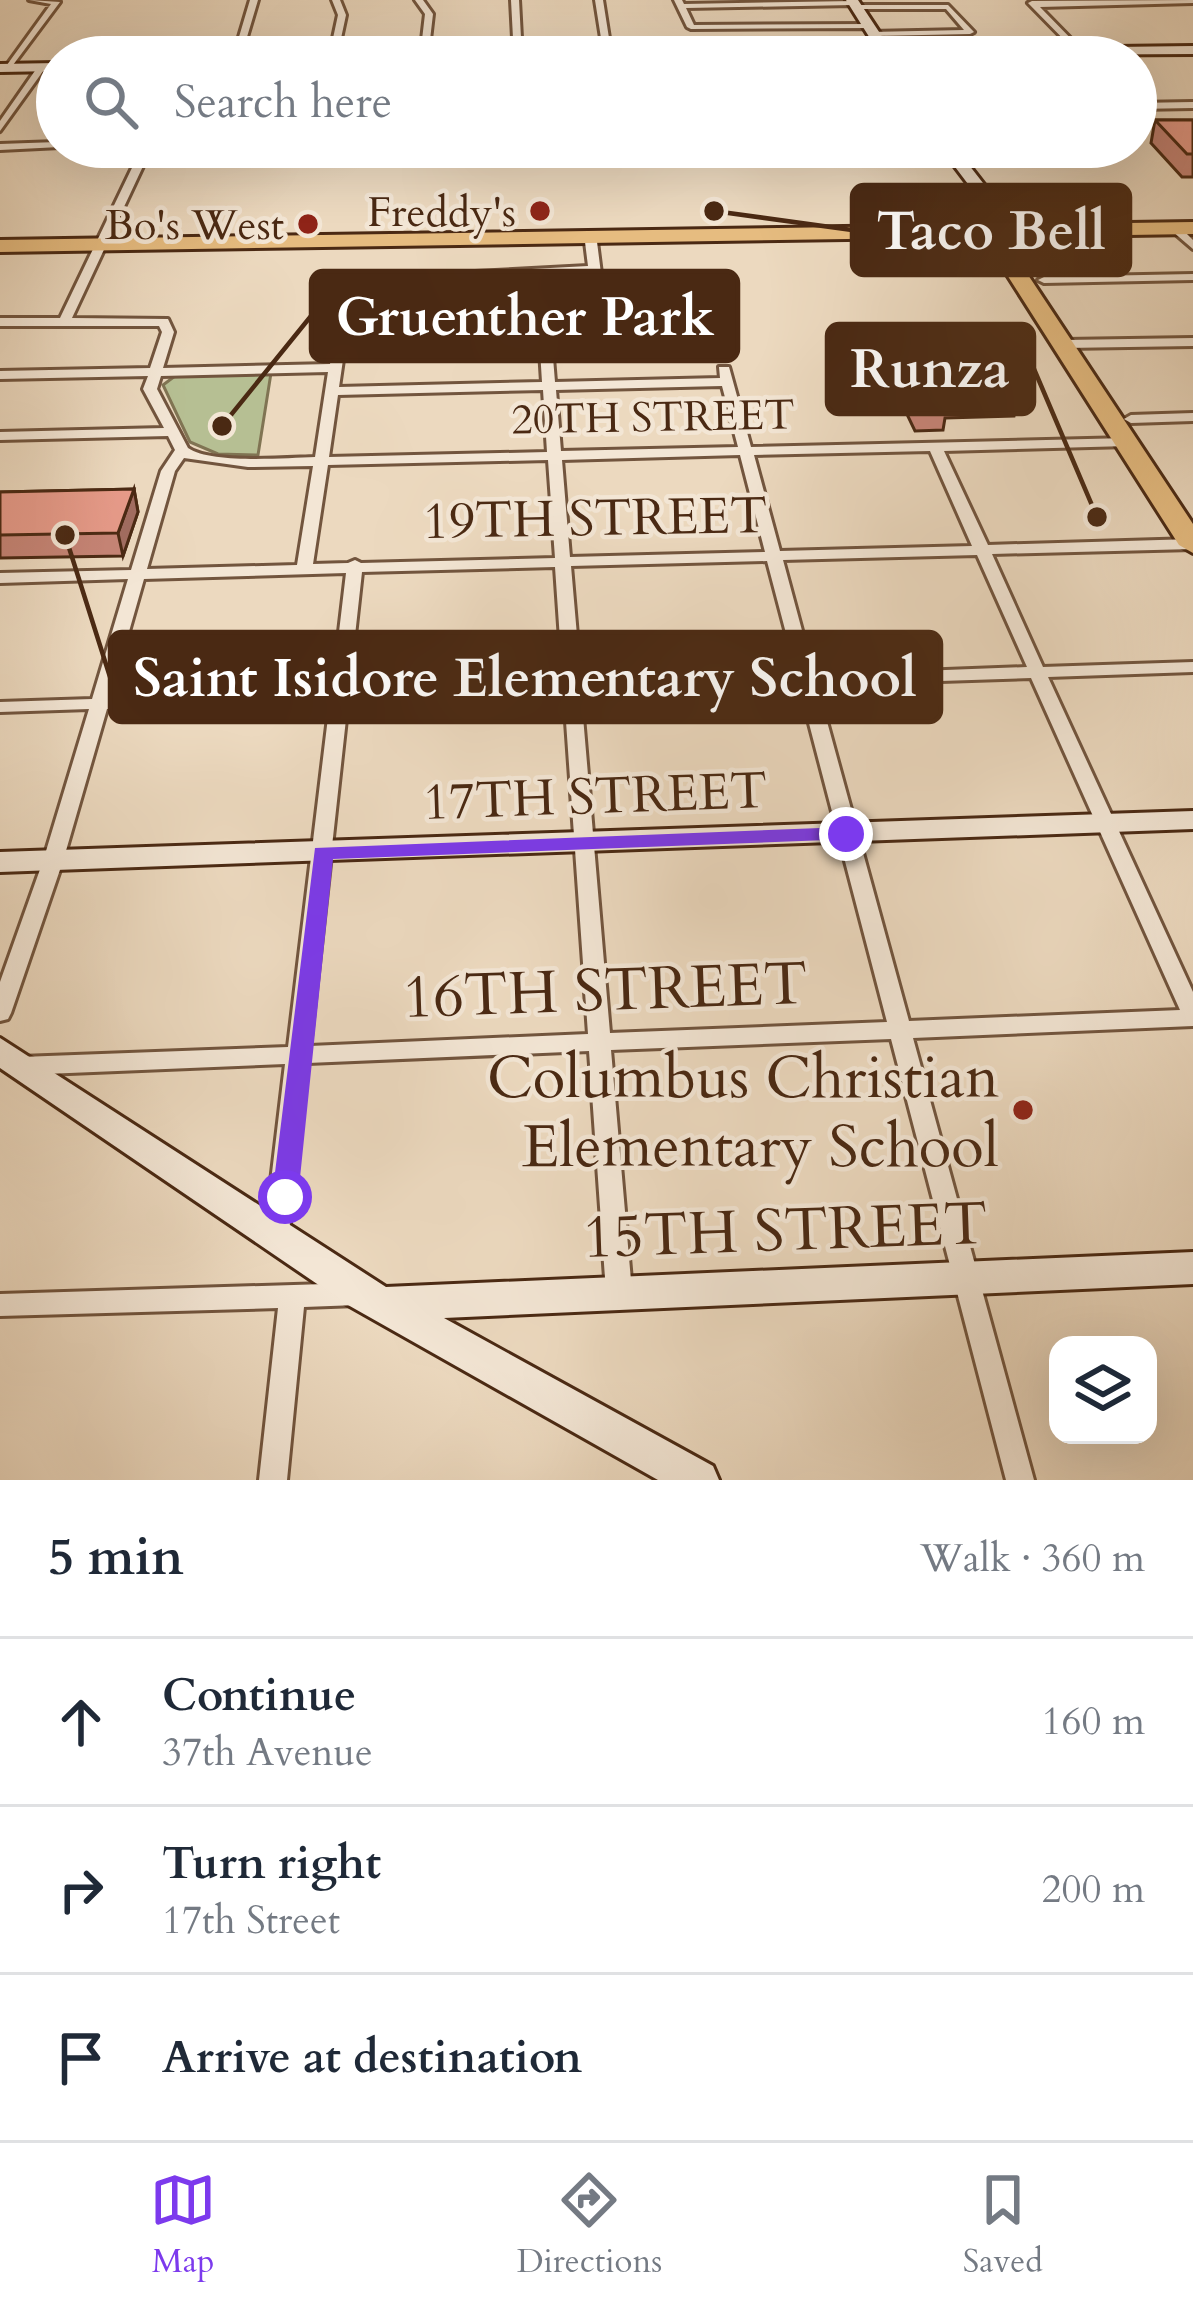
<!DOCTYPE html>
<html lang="en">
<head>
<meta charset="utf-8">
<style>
	body { margin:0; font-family:Cardo,serif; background:#f2f2f3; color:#1f2937 }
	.controls { position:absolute; right:36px; bottom:36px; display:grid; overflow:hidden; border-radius:24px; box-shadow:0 12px 48px #0002 }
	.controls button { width:108px; height:108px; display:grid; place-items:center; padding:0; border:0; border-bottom:3px solid #e0e1e3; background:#fff; color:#1f2937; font:60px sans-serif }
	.stop { position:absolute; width:36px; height:36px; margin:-27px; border:9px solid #7c3aed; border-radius:50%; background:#fff }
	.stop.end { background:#7c3aed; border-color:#fff; box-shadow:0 3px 12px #0008 }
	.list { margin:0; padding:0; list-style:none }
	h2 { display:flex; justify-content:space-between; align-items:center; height:156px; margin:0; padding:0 48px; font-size:51px }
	h2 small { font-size:39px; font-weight:400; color:#747a83 }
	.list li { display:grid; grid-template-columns:78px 1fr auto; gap:36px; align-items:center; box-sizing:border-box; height:168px; padding:0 48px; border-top:3px solid #e0e1e3 }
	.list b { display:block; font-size:45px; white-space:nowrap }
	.list p { margin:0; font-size:39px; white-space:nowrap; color:#747a83 }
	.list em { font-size:39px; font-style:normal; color:#747a83 }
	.icon { flex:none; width:66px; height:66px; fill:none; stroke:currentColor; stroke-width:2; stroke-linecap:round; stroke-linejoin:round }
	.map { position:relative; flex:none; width:1193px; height:1480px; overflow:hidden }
	.search { position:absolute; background:#fff; box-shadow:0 12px 48px #0002; left:36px; right:36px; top:36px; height:132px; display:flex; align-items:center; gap:30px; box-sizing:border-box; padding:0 42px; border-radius:66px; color:#747a83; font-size:45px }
	.sheet { height:660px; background:#fff }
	nav { display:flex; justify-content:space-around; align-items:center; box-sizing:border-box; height:168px; border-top:3px solid #e0e1e3; background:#fff; font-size:33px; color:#747a83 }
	nav a { display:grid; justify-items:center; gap:6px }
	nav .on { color:#7c3aed }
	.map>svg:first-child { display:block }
	.green { fill:#b6bf93; stroke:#807453; stroke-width:3 }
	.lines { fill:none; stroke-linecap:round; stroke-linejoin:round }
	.street-casing { stroke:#72553e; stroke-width:6 }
	.secondary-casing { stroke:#4a2913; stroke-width:6 }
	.highway-casing { stroke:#4a2913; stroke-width:6 }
	.street { fill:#f3e6d5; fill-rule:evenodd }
	.secondary { fill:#f3e6d5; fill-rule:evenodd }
	.highway { fill:#e6bc80; fill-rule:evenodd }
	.wall { fill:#c68476; stroke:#4a2913; stroke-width:3 }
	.shaded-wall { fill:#a16c60; stroke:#4a2913; stroke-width:3 }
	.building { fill:#e69a89; stroke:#4a2913; stroke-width:3 }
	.route { fill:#7c3aed }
	.poi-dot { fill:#8f2418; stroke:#f3e6d5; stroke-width:4.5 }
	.labels { text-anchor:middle; stroke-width:9; stroke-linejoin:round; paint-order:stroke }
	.far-poi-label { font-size:42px; fill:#4a2913; stroke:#f3e6d5; text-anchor:end }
	.far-street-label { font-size:42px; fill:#4a2913; stroke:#f3e6d5 }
	.street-label { font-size:51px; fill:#4a2913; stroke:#f3e6d5 }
	.near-street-label { font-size:60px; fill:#4a2913; stroke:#f3e6d5 }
	.near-poi-label { font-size:60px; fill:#4a2913; stroke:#f3e6d5; text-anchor:end }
	.leader { fill:none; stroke:#4a2913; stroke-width:4.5 }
	.callout-dot { fill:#4a2913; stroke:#f3e6d5; stroke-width:4.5 }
	.callout { fill:#4a2913; stroke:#4a2913; stroke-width:4.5 }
	.callout-label { font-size:54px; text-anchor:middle; font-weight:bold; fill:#fff }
</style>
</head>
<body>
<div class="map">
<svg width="1193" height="1480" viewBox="0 0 1193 1480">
	<rect width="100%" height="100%" fill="#ecd9bf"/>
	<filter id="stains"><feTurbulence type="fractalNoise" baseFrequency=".00167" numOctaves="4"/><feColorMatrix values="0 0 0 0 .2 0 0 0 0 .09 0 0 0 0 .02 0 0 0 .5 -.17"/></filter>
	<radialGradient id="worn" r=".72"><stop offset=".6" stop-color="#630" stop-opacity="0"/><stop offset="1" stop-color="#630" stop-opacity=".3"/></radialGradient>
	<path class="green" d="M271 373 258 455 218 454 190 442 163 385 175 376Z"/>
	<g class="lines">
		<defs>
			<path id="street" d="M29 0 60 2 10 69H4L51 4Z
				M250 0H258L241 57H233Z
				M332 0H340L346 15 337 57H329L338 15Z
				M415 0H423L433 14 428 57H420L425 14Z
				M511 0H519L522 57H514Z
				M595 0H603L612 57H604Z
				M674 0H682L684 4 854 1 857 5H948L974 32 970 34 874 36 871 32 964 30 946 9H856L853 5 686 8 694 25 869 24 872 28 691 29 687 27Z
				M1193 0V3L1040 7 1082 50 1079 55 1028 3 1032 1Z
				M39 65 46 67 0 131V121Z
				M1193 102V108L1136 109V103Z
				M57 142V147H60L0 150V144Z
				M142 147H152L72 318 168 319 174 332 163 368 330 364 337 319 343 315 349 319 339 387 542 382 539 334 485 337 463 330 462 280 475 272 588 266 584 234 590 231 596 234 607 321 596 331 551 333 555 382 720 378 719 367H729L751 447 1128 438 1135 442 1128 446 944 451 988 545 1193 539V549L992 554 1043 667 1193 662V672L1048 677 1193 992V1026L913 1038 1034 1480H1006L891 1039 611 1050 632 1292 628 1300 619 1303 610 1300 606 1292 589 1051 308 1063 288 1240 285 1247 276 1251 267 1247 264 1240 285 1064 21 1075 13 1072 10 1066 13 1060 21 1057 288 1047 330 701 107 709 63 861 11 1013 8 1019 0 1021V982L43 861 89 709 0 712V702L92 699 128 579 0 583V573L131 570 161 471 175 450 168 436 0 440V432L164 428 143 389 148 376 0 379V371L150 368 162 332 159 326H0V318H60ZM589 273 595 321 592 324 486 329 473 325 474 281 478 278ZM328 372 315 457C284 458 211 464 188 448L157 389 161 376ZM722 386 738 447 561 451 556 390ZM543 390 547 452 329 457 338 395ZM930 451 972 546 780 551 754 455ZM740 455 765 552 570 557 562 460ZM184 458 248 467 313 466 297 565 147 569 175 471ZM548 460 555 558 361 563 355 560 348 563 313 564 328 465ZM977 555 1027 667 814 675 783 560ZM767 561 797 675 581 682 571 566ZM555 567 563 683 349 690 362 572ZM346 573 332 691 110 698 144 579ZM1031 678 1180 1010 909 1021 817 685ZM799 685 887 1022 610 1033 581 693ZM564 693 588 1034 310 1046 348 701Z
				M717 147H727L730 156 820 154 816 147H826L831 157 826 160 726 162 721 159Z
				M1172 227H1180L1193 240V249L1172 231Z
				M1193 274V280L1044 283 1038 280 1044 277Z
				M1193 338V346L1065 348 1059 344 1065 340Z
				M1193 413V421L1131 423 1124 419 1131 415Z
				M357 1283 366 1286 370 1294 366 1302 357 1305 304 1307 287 1480H259L278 1308 0 1316V1294Z"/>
			<path id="secondary" d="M846 0H858L891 50 1193 46V54L686 57 692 53 878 51Z
				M57 63V71L0 72V64Z
				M940 147H955L1011 219V225H999Z
				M1193 811V829L0 872V852Z
				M0 1038 386 1287 1193 1252V1284L444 1318 713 1466 719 1480H658L348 1305 0 1068Z"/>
			<path id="highway" d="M983 216 995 225 1193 222V234L1003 237 1193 524V553L1179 545 983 237 0 252V240L975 225 976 218Z"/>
		</defs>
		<use href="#street" class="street-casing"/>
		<use href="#secondary" class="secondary-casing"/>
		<use href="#highway" class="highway-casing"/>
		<use href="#street" class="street"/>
		<use href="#secondary" class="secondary"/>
		<use href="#highway" class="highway"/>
	</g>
	<path class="wall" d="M1155 120H1193V177H1182L1151 143Z
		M906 384 1018 394 1014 416 945 418 943 430 915 431 903 406Z
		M134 489 138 512 123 556 0 558V492Z"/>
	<path class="shaded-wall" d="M134 489 138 512 123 556 118 533Z"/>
	<path class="building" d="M1155 120H1193V154H1187Z
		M134 489 118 533 0 535V492Z"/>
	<path class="route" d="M846 827 857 834 854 839 333 859 298 1197 294 1205H275L272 1197 315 848Z"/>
	<g class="poi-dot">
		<circle cx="540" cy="211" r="12"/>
		<circle cx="308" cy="224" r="12"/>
		<circle cx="1023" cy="1110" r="12"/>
	</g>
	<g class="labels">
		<g class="far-poi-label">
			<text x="516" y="226">Freddy's</text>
			<text x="284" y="239">Bo's West</text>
		</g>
		<g class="far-street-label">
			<text transform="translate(653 416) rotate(-1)" y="15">20TH STREET</text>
		</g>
		<g class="street-label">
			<text transform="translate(595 517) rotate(-1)" y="18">19TH STREET</text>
			<text transform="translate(595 795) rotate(-2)" y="18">17TH STREET</text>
		</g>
		<g class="near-street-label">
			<text transform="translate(605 989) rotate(-2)" y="21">16TH STREET</text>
			<text transform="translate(785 1229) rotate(-2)" y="21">15TH STREET</text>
		</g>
		<g class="near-poi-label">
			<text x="999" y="1097">Columbus Christian<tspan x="999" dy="69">Elementary School</tspan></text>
		</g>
	</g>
	<path class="leader" d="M714 211L852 230M222 426L311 316M1097 517L1034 369M65 535L110 677"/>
	<g class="callout-dot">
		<circle cx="714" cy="211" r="12"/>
		<circle cx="222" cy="426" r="12"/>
		<circle cx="1097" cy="517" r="12"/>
		<circle cx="65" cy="535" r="12"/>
	</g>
	<g class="callout">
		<rect x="852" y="185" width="278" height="90" rx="12"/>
		<rect x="311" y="271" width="427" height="90" rx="12"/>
		<rect x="827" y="324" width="207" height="90" rx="12"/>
		<rect x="110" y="632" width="831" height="90" rx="12"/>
	</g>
	<g class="callout-label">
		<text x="991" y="249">Taco Bell</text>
		<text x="525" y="335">Gruenther Park</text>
		<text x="930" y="387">Runza</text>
		<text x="525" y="696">Saint Isidore Elementary School</text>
	</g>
	<rect width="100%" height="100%" filter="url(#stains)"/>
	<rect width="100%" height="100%" fill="url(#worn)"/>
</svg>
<div class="controls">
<button><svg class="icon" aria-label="layers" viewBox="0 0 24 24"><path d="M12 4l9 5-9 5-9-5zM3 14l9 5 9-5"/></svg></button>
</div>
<div class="stop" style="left:285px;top:1197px"></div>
<div class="stop end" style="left:846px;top:834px"></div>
<div class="search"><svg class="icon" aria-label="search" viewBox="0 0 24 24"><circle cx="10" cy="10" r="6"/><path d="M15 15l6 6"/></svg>Search here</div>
</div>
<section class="sheet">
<h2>5 min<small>Walk · 360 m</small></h2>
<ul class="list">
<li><svg class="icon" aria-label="ahead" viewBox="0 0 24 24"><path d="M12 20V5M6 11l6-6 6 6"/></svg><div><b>Continue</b><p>37th Avenue</p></div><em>160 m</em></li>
<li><svg class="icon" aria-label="right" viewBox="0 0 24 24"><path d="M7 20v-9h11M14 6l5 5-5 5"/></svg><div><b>Turn right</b><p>17th Street</p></div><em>200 m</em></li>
<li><svg class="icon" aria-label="arrive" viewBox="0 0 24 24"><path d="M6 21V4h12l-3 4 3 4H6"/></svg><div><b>Arrive at destination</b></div></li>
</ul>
</section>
<nav>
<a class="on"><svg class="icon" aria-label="map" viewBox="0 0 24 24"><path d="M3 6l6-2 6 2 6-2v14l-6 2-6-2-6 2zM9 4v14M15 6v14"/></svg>Map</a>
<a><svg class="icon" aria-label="directions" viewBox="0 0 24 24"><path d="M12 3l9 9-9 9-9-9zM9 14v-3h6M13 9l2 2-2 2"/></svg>Directions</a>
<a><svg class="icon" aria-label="saved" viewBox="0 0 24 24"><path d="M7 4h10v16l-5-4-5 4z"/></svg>Saved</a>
</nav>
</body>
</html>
